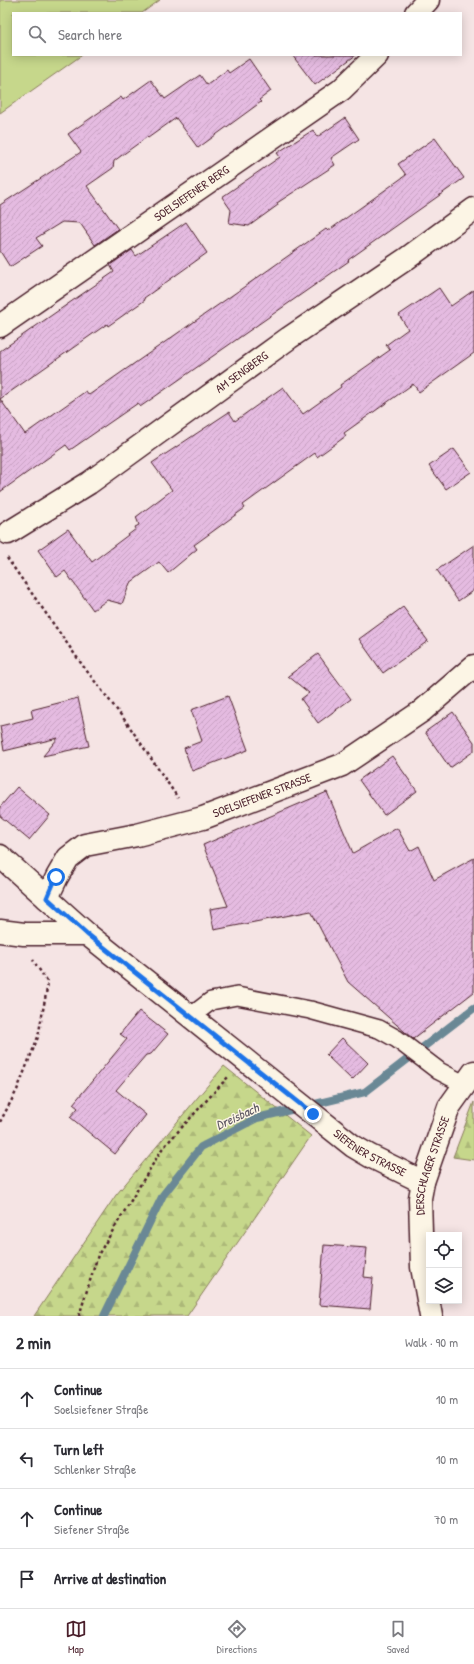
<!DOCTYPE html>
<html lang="en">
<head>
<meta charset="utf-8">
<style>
	body { margin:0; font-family:"Patrick Hand",sans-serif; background:#f7f7f7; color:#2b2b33 }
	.controls { position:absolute; right:12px; bottom:12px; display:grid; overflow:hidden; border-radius:0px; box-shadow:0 2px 10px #0003 }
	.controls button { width:36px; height:36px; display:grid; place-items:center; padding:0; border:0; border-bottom:1px solid #e1e1e2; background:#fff; color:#2b2b33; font:20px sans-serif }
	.stop { position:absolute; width:12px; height:12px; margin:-9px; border:3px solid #1a73e8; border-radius:50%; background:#fff }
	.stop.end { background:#1a73e8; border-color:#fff; box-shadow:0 1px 4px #0008 }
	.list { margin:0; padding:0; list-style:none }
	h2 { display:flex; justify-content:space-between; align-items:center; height:52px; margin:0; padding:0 16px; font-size:17px }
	h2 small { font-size:13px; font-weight:400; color:#7c7c81 }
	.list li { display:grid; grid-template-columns:26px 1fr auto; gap:12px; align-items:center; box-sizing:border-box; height:60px; padding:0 16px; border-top:1px solid #e1e1e2 }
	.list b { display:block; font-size:15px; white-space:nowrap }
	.list p { margin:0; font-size:13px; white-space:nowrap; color:#7c7c81 }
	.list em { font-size:13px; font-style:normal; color:#7c7c81 }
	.icon { flex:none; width:22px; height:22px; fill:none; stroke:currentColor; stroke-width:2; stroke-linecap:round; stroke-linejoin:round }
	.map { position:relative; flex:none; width:474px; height:1316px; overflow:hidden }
	.search { position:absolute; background:#fff; box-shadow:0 2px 10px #0003; left:12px; right:12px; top:12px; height:44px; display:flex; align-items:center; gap:10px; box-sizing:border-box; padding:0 14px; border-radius:0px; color:#7c7c81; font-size:15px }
	.sheet { height:292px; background:#fff }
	nav { display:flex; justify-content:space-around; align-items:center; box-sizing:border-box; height:56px; border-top:1px solid #e1e1e2; background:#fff; font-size:11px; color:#7c7c81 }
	nav a { display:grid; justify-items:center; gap:2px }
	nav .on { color:#4a1f2b }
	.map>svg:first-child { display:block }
	.green { fill:#c6d78b; stroke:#887b5b }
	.forest { fill:url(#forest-firs); stroke:#887b5b }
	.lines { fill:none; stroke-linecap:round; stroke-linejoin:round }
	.stream { stroke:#6a8895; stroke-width:8 }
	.building { fill:url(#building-hatch); stroke:#4a1f2b }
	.service-casing { stroke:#4a1f2b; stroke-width:20 }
	.minor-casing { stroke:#4a1f2b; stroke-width:25 }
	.secondary-casing { stroke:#4a1f2b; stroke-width:25 }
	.path { stroke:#4a1f2b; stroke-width:2.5; stroke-dasharray:3 3; stroke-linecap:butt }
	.service { stroke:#fcf5e5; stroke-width:17 }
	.minor { stroke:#fcf5e5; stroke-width:22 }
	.secondary { stroke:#fcf5e5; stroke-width:22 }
	.route { stroke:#1a73e8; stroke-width:5 }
	.labels { text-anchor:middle; stroke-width:3; stroke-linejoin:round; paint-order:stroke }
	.street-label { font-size:12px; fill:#4a1f2b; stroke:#fcf5e5 }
	.water-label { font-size:13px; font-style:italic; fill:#5a5460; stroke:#fcf5e5 }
</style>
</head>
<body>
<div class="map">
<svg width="474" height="1316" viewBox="0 0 474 1316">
	<defs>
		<pattern id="forest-firs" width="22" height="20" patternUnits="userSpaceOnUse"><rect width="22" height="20" fill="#c6d78b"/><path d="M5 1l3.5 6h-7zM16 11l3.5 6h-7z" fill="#acb878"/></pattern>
		<pattern id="building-hatch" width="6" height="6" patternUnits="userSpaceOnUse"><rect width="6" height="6" fill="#e5bbe1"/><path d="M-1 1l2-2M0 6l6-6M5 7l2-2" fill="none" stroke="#c6a0c1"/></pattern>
	</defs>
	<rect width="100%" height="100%" fill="#f5e4e4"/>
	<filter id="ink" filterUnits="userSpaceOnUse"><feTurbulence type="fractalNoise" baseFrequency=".025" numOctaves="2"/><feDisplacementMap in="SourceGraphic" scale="8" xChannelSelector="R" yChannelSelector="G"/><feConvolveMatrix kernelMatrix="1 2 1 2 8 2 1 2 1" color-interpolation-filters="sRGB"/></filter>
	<g filter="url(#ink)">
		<path class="green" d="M0 0H160L142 13H13V55H82L0 113Z"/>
		<path class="forest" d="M224 1066 311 1136 187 1316H34L116 1195Z
			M474 1102V1160L453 1157Z"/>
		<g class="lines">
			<path class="stream" d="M104 1316 163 1195 201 1147 257 1118 365 1092 474 1008"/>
		</g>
		<path class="building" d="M292 55H356L315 85Z
			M249 59 271 91 259 100 261 102 198 148 176 118 148 138 147 137 114 161 113 168 87 186 118 229 95 245 80 223 62 222 36 238 42 246 10 267 0 251V205L81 152 68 134 121 97 123 100 151 80 165 99 200 75 207 85 227 70 229 73Z
			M345 118 359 139 331 158 335 165 277 203 278 205 249 226 229 223 231 210 222 197 280 157 277 153 313 130 317 137Z
			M435 138 464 178 348 260 349 261 140 407 138 403 70 450 66 445 0 492V351L114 272 110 265 132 250 136 256 186 222 207 253 144 298 145 300 108 326 107 324 0 399 25 434 86 391 89 395 264 273 326 229 328 231 406 175 398 164Z
			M439 288 451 306 474 290V353L419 392 413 384 344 433 346 436 317 457 315 453 243 505 245 508 194 545 197 549 168 573 159 562 130 583 122 604 107 600 93 610 65 571 57 577 38 550 68 529 92 562 136 529 135 527 139 525 136 517 172 490 152 463 229 412 235 421 283 387 303 414 341 387 340 385 390 350 386 345 408 329 399 315Z
			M454 449 471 472 446 489 429 466Z
			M474 545V590L458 601 437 570Z
			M403 607 428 641 383 673 359 639Z
			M318 654 351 699 318 723 301 699 309 693 288 676Z
			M228 696 248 750 192 771 184 748 202 741 191 710Z
			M78 698 89 746 43 756 58 738 4 751 0 726 33 718 31 710Z
			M453 712 474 742V751L450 768 425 732Z
			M392 756 417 791 384 815 359 780Z
			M17 787 50 815 29 840 0 816V807Z
			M327 792 353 853 397 828 410 851 419 846 434 880 474 858V992L413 1039 348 982 311 911 214 930 210 909 228 906 203 845Z
			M139 1011 168 1034 151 1054 146 1055 116 1090 146 1115 115 1154 70 1117 78 1108 73 1104 127 1039 120 1034Z
			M342 1038 368 1063 352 1080 326 1055Z
			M324 1245 367 1248 364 1277 373 1278 370 1309 319 1305Z"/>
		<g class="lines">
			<defs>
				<path id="service" d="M190 1017 211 1001 237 996 310 1010 379 1029 397 1039 439 1071 464 1084"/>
				<g id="minor">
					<path d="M416 13 428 0"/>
					<path id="s1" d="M0 326 341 90 377 55"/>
					<path id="s2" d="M8 533 89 483 289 338 406 259 474 209"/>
					<path id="s3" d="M0 856 87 934 353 1146 370 1156 423 1182"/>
					<path id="s4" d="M47 898 57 877 68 858 85 845 137 835 203 818 342 765 422 711 474 666"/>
					<path d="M0 931 24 934H87"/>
				</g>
				<g id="secondary">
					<path id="s5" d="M431 1316 422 1267 420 1198 423 1182 449 1107 474 1072"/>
				</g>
			</defs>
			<use href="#service" class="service-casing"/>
			<use href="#minor" class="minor-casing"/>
			<use href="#secondary" class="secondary-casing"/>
			<path class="path" d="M7 558 83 666 127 723 178 798
				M0 1122 17 1090 38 1037 48 983 33 960
				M79 1316 98 1255 162 1149 228 1077"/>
			<use href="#service" class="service"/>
			<use href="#minor" class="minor"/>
			<use href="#secondary" class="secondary"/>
		</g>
	</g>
	<g class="lines" filter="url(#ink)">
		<path class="route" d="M56 877 47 898 87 934 313 1114"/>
	</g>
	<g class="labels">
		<g class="street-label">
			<text dy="4" stroke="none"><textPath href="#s1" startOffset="233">SOELSIEFENER BERG</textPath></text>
			<text dy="4" stroke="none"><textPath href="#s2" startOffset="284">AM SENGBERG</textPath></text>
			<text dy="4" stroke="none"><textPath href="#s4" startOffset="251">SOELSIEFENER STRASSE</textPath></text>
			<text dy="4" stroke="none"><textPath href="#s3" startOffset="475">SIEFENER STRASSE</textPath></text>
			<text dy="4" stroke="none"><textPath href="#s5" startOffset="153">DERSCHLAGER STRASSE</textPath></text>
		</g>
		<g class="water-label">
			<text transform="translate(237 1116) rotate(-25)" y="5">Dreisbach</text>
		</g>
	</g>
</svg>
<div class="controls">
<button><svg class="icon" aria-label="locate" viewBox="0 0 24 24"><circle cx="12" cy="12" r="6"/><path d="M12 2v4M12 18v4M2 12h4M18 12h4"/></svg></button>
<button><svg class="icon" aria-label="layers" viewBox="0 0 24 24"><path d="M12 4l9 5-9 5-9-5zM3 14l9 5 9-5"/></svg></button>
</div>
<div class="stop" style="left:56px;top:877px"></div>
<div class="stop end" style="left:313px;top:1114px"></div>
<div class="search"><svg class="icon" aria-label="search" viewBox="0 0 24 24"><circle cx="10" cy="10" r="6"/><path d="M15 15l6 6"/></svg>Search here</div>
</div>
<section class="sheet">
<h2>2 min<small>Walk · 90 m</small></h2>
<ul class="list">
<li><svg class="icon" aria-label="ahead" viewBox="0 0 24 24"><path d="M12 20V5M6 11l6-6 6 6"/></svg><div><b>Continue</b><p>Soelsiefener Straße</p></div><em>10 m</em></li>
<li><svg class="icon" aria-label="left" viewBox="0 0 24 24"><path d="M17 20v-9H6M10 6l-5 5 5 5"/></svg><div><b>Turn left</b><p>Schlenker Straße</p></div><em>10 m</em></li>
<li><svg class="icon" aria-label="ahead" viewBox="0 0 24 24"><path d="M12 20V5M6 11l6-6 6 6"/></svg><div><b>Continue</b><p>Siefener Straße</p></div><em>70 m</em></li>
<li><svg class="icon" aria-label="arrive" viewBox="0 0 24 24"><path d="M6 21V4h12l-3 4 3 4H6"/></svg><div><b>Arrive at destination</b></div></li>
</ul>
</section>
<nav>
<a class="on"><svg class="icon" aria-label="map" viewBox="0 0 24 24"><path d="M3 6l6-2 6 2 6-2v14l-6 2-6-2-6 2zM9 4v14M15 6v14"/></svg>Map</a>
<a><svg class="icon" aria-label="directions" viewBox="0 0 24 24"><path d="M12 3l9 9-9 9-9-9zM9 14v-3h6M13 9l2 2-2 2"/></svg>Directions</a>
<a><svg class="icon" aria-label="saved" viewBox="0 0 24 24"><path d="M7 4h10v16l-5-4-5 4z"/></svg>Saved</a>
</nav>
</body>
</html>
